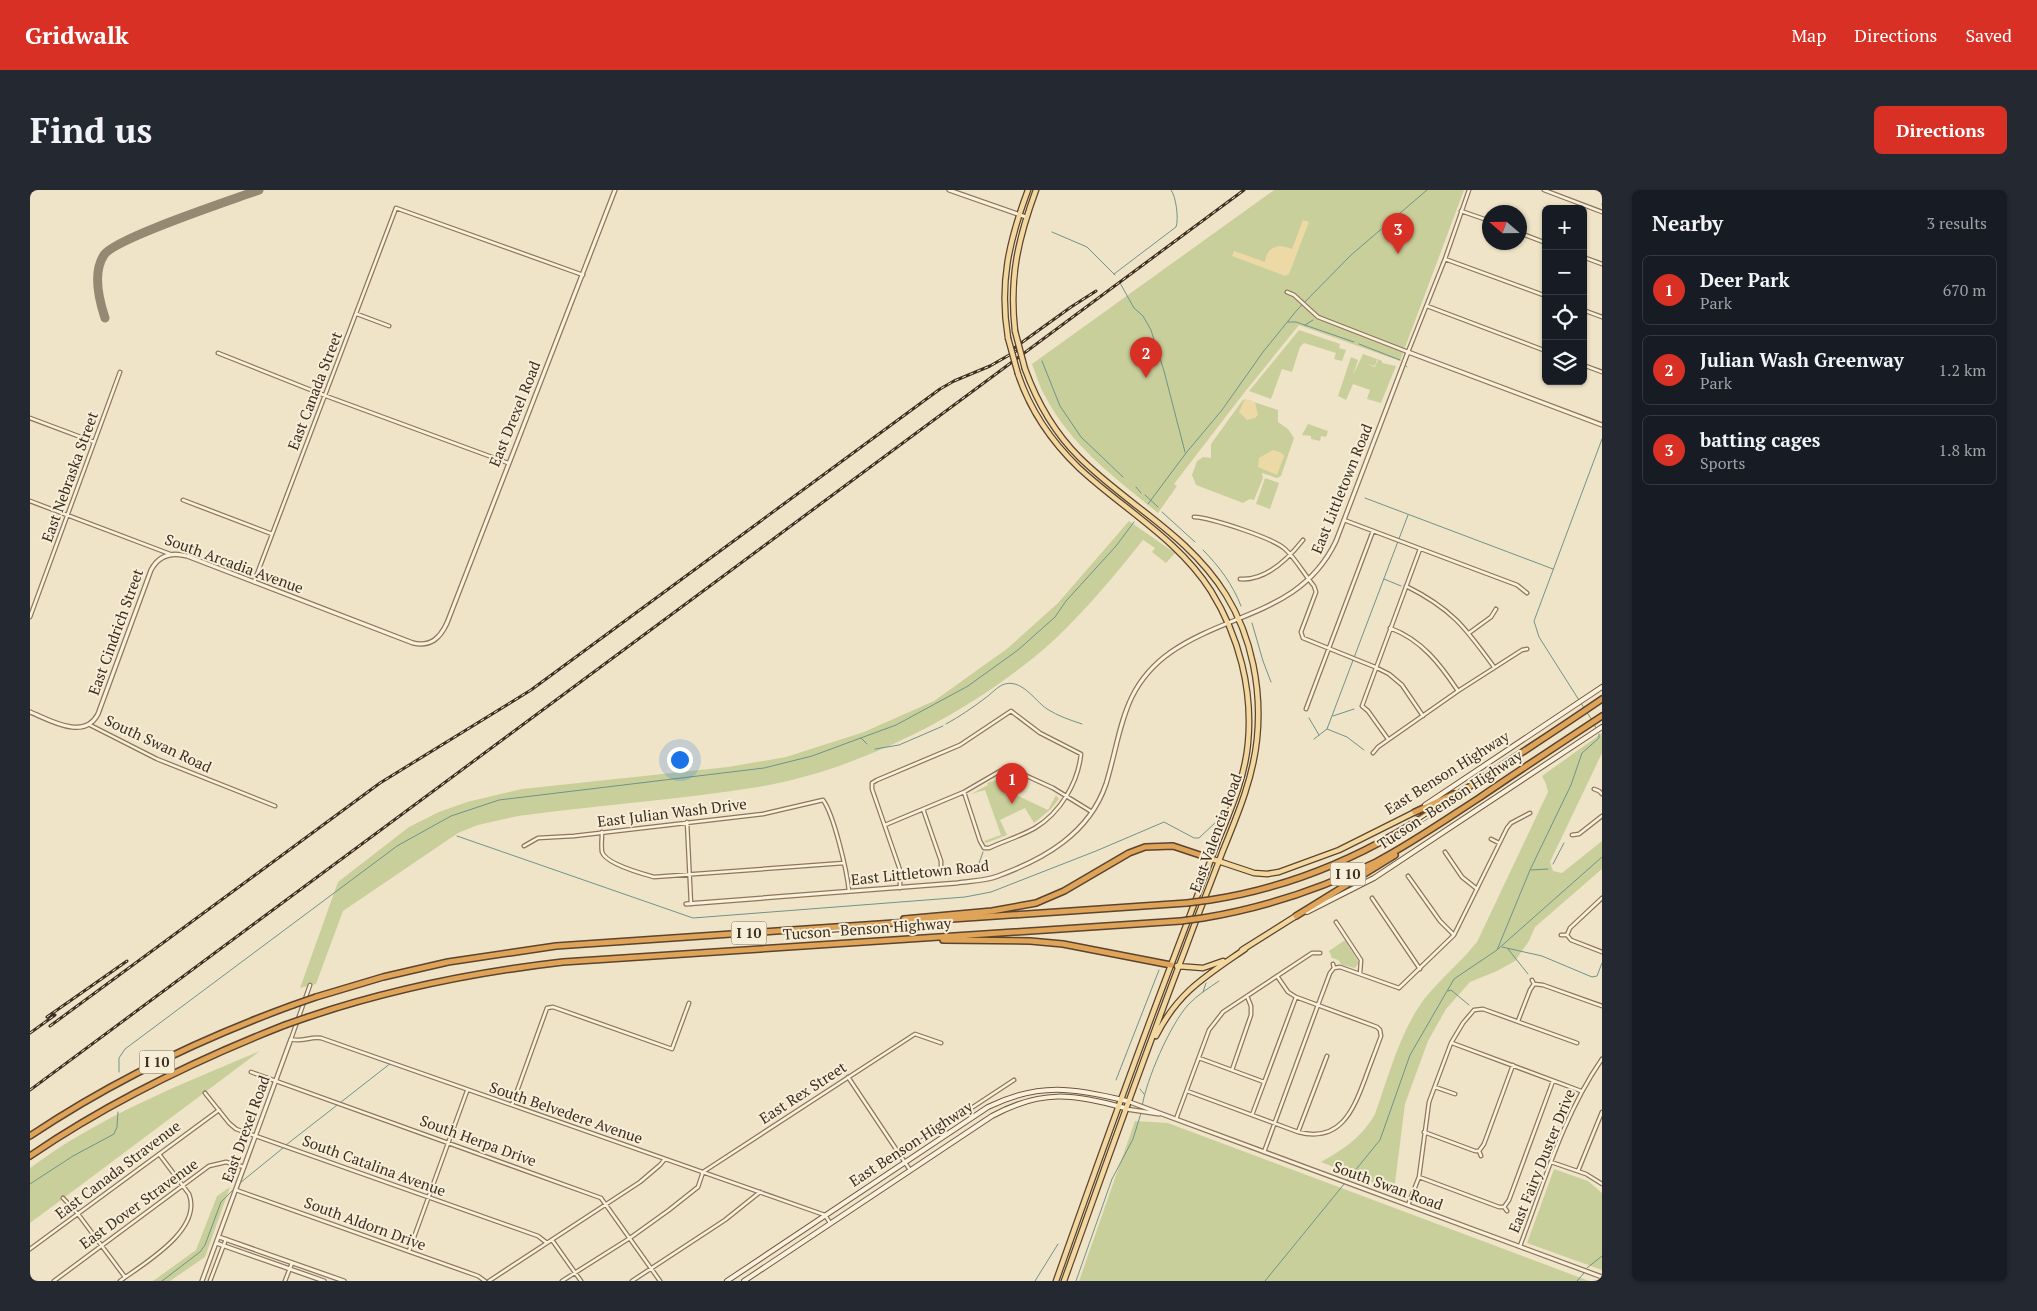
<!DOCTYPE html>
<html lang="en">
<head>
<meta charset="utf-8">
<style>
	body { margin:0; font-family:"PT Serif",serif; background:#242831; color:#f1f3f6 }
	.controls { position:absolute; right:15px; top:15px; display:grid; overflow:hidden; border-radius:8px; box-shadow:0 1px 4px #0004 }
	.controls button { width:45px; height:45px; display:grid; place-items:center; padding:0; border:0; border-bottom:1px solid #363941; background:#171b24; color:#f1f3f6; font:25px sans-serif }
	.compass { position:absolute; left:1452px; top:15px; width:45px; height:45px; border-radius:50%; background:#171b24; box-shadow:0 1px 4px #0004; rotate:290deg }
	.you { position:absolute; left:649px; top:569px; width:18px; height:18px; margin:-12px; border:4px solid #fff; border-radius:50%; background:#1a73e8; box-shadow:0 0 0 8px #1a73e833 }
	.badge { display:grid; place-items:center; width:32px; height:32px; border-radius:50%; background:#d93025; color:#fff; font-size:16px; font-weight:700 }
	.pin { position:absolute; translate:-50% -41px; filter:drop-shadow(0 1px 2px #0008) }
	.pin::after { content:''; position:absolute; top:26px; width:18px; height:15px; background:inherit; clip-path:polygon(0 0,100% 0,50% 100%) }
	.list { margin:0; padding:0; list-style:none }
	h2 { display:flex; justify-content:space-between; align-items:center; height:65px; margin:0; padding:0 20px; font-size:21px }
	h2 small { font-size:16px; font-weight:400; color:#9ea1a6 }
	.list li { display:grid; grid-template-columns:32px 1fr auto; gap:15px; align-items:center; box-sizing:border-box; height:70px; margin:0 10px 10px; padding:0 10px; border:1px solid #363941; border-radius:8px }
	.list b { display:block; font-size:19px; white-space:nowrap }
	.list p { margin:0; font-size:16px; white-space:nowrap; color:#9ea1a6 }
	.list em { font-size:16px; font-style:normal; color:#9ea1a6 }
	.icon { flex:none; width:28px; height:28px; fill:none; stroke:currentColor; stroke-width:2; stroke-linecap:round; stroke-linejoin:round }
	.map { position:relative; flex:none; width:1572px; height:1091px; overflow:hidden; border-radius:8px }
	header { display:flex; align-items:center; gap:30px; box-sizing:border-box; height:70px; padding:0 25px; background:#d93025; color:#fff }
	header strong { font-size:24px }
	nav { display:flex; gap:28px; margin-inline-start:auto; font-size:18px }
	.intro { display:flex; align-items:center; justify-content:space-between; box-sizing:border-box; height:120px; padding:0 30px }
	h1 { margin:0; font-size:35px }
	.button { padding:12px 22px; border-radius:8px; background:#d93025; color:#fff; font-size:18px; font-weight:700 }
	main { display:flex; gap:30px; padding:0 30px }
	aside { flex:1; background:#171b24; border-radius:8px; box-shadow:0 1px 4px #0004 }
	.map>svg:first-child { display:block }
	.green { fill:#c9cf9b }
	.sand { fill:#ecd9a5 }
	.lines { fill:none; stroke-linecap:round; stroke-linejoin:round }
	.stream { stroke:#6f938a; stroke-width:1 }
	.taxiway { stroke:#968974; stroke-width:9 }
	.minor-casing { stroke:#8d765c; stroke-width:5 }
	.tertiary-casing { stroke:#8d765c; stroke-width:5.5 }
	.secondary-casing { stroke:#6f573f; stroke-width:6 }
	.primary-casing { stroke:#5b4430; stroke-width:7 }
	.motorway-casing { stroke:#5b4430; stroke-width:8 }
	.minor { stroke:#faf1dc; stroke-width:2.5 }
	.tertiary { stroke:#faf1dc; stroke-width:3 }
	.secondary { stroke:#faf1dc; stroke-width:4 }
	.primary { stroke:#f3d9a0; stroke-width:4.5 }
	.motorway { stroke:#e0a458; stroke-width:5 }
	.rail-casing { stroke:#3d2e20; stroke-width:3 }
	.rail { stroke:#f7eed8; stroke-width:1; stroke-dasharray:4; stroke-linecap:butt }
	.primary-bridge-casing { stroke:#5b4430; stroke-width:7; stroke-linecap:butt }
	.motorway-bridge-casing { stroke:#5b4430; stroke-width:8; stroke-linecap:butt }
	.primary-bridge { stroke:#f3d9a0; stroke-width:4.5 }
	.motorway-bridge { stroke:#e0a458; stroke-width:5 }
	.labels { text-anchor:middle; stroke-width:4; stroke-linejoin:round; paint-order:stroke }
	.shield { fill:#f7eed8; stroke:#756857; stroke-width:1 }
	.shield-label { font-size:14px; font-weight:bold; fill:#3d2e20 }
	.street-label { font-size:15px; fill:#3d2e20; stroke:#f7eed8 }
</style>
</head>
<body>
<header>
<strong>Gridwalk</strong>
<nav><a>Map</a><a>Directions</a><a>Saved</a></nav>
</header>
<div class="intro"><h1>Find us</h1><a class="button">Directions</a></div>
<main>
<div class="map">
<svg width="1572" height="1091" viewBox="0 0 1572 1091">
	<rect width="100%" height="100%" fill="#f0e4c8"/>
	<path class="green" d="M1244 0H1434L1370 171 1269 135 1214 203 1144 294 1147 296 1128 323C1085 288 1041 256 1015 206 1009 196 1006 184 1002 174Z
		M1269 140 1310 154 1309 158 1316 160 1312 171 1304 169 1306 163 1274 153 1270 157 1262 182 1252 179 1241 209 1219 201Z
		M1333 164 1347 169 1345 176 1337 174 1345 177 1348 169 1352 171V173L1366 176 1351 213 1337 209 1340 200 1323 194 1316 210 1308 206 1321 167 1328 170 1323 185Z
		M1215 209 1248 220V232L1258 239 1264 248 1251 286 1247 288 1232 283 1233 288 1224 310 1220 309 1213 313 1166 295 1162 285 1167 271 1173 267 1181 268V254L1212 211Z
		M1278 234 1298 241 1296 247 1291 246 1290 251 1281 249V246L1272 245Z
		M1235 288 1249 293 1240 319 1226 314Z
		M1099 331 1145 363 1136 373 1122 362 1125 358 1113 350C1085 385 1056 420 1023 451 945 521 831 580 728 597 648 610 567 615 488 626L448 635 428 643 313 721 286 794 270 798 308 692 379 637 409 622 437 612 492 599 698 577 756 567 834 542 904 511 978 458 1028 413Z
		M1572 543V563L1520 672 1523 681 1532 683 1572 651V679L1505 737 1499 751 1485 771 1467 781 1440 792 1416 819 1398 851 1375 914 1364 1001 1291 972C1314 959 1332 947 1345 924 1359 885 1370 841 1395 808 1411 788 1431 772 1447 752L1518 602 1516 594 1512 586Z
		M977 583 982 584 975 600 1018 620 1026 605 1029 609 1021 619 1004 633 995 618 970 630 977 645 956 653 954 651 971 645 955 600 941 604 958 595 957 593 966 590Z
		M1315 750 1328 771V774L1325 778 1312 775 1308 770 1302 768 1299 761Z
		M230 861 31 1010 0 1033V978C68 927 151 894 230 861Z
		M1105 931 1138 933 1559 1091H1049Z
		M1524 979 1558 991 1572 1003V1080L1497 1053Z
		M200 997 175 1067 140 1091H123L166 1060 187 1006Z"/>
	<path class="sand" d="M1273 30 1279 32 1259 84 1255 86 1202 66 1204 61 1235 72C1237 56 1249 53 1262 59Z
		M1215 209 1225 212 1228 225 1225 228 1217 230 1209 222Z
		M1243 260 1252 263 1254 266 1247 285 1228 277 1229 268Z"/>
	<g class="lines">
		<path class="stream" d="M1572 15V14
			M1022 42 1057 57 1085 85
			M1084 84 1146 37C1149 29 1146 6 1141 0
			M1090 93 1104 118 1113 126 1121 140 1134 181 1155 262
			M1258 132H1266L1324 152
			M1275 135 1283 130
			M1329 154 1370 170
			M1012 171 1030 216 1051 247 1093 287
			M1375 175 1377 177
			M1106 297 1111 303
			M1115 305 1128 317
			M1335 308 1523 379
			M1118 314 1156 263 1192 220 1233 162 1267 120 1321 65 1397 0
			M1132 322 1165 352
			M1173 360C1189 376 1203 395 1211 416
			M1354 389 1371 396
			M1222 433 1233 471 1241 492
			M1554 518 1509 447 1504 431 1572 249
			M1556 521 1562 530
			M1303 526 1324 519
			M1279 528 1289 545
			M916 534C929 527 942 518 954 509 960 505 966 498 972 495 991 487 1004 510 1017 519 1028 526 1040 530 1052 534
			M1564 534 1566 538
			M1297 539 1378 325
			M831 548 837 554
			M1284 549 1297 539 1317 547 1334 560
			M845 559 869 555 913 536
			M427 646 663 728 935 707 961 702 1066 661 1134 632 1164 648H1169L1187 631
			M1523 674 1534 653
			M947 679 953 662
			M1501 680 1518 679
			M1472 757 1512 766 1562 787 1567 786 1572 773
			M1468 759 1572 667
			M1478 759 1498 784
			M1418 801 1421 800 1439 815
			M1173 802 1176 793
			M89 882V868L95 859 367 656 421 626 469 610 734 578 782 566 866 535 938 496 988 460 1025 427 1036 411 1086 356 1104 332
			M1086 890 1129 780
			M1110 899 1114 904
			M1112 917C1116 890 1140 835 1158 815 1167 805 1179 798 1189 791
			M256 955 361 873
			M210 993 253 958
			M0 994 43 966 84 944 87 937 88 922
			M1557 1078 1572 1066
			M132 1091 170 1062 175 1055 191 1012 205 998
			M1005 1091 1028 1054
			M1046 1091 1082 989 1103 949 1111 923
			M1235 1091 1350 950 1380 865 1424 789 1467 760 1500 680 1541 595 1552 563 1569 548V544
			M1547 1091 1554 1083"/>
		<path class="taxiway" d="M75 128C69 110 62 83 74 65 85 48 202 10 229 0"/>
		<defs>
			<path id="minor" d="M1514 0 1572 22
				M1431 21 1460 31
				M1490 43 1516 53
				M1553 67 1572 74
				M1415 69 1516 106
				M1257 102 1264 105 1288 127 1378 162 1415 69 1439 0
				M1397 116 1516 161
				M1553 120 1572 127
				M327 124 359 136
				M188 163 296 206 478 273
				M1553 175 1572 182
				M0 228 64 252
				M153 310 242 344
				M0 311 140 364
				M1164 327C1182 328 1243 348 1255 359 1266 369 1274 384 1284 396L1286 402 1271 442 1273 448 1345 477 1359 484 1372 495 1393 526
				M1314 330 1487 395 1497 403
				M1210 389C1236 391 1258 369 1273 350
				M224 392 366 18 553 85
				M1376 396C1422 419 1435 437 1464 477
				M0 427 90 182
				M1360 438C1392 450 1410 474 1428 501
				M1439 443 1461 427 1466 419
				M1332 516 1390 359
				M1332 516 1338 521 1358 549
				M1276 519 1343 341
				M60 535 127 569 245 616
				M1343 563 1348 557 1428 501 1492 460 1497 459
				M1564 599 1569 601 1572 604
				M893 619 911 671V679
				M657 632 661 714
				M855 635 934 602 977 577 1023 598 1062 622
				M572 642C572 648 571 656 572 662 576 674 613 684 624 687L814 673
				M1542 645 1549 644 1572 626
				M1461 649 1469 653
				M494 656 508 648 544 646 733 624 793 610C804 625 817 681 819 701
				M1415 662 1432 687 1447 699
				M1378 686 1410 731 1424 745
				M870 698V680L842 599V593L847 590 930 555 981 521 1010 543 1051 564C1048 593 1030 623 1005 638 991 646 974 651 959 658H954L950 651 934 602
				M1342 708 1390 779
				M1306 732 1331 770 1330 784
				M1531 745H1537
				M1537 745 1540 738 1572 708
				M1537 745 1541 750 1572 762
				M1303 774 1304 778 1310 777 1369 798
				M1247 786 1258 802 1266 807 1347 837 1350 840
				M1504 794 1513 795 1572 816
				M280 795 261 849C271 853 280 846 291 848L789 1023 795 1025 800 1033
				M1369 798 1424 745 1477 638 1481 633 1500 623
				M1488 831 1500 800 1504 794 1502 790
				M1422 853 1551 901
				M1169 868 1234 892
				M1202 880 1221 825V816L1217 806
				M221 882 571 1008 630 1091
				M818 887 880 980
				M1405 897 1425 904
				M1157 901 1268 942C1310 953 1323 921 1335 889 1340 875 1346 860 1351 846L1350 840
				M175 903 199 933 206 939 508 1046 517 1053
				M482 915 517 818 523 817 642 859 659 813
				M1222 925 1266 807
				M1146 929 1179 840 1193 822 1282 763H1290
				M1268 942 1297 866
				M1394 942 1445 961H1449L1451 966
				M1449 961 1454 954 1483 875
				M1234 962 1288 815 1300 783 1304 778
				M870 965 984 890
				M1521 972 1556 984 1572 994
				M1548 981 1572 922
				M1389 987 1469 1017H1474
				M206 1000 448 1086 455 1091
				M33 1008 48 1024 95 1087
				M1378 1015 1389 987 1399 912 1421 853 1433 833 1444 820 1453 819 1547 853
				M1474 1017 1479 1010 1523 891
				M1474 1017 1477 1021
				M522 1050 551 1091
				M1490 1056C1514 993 1533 925 1572 869
				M0 1059 189 920
				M379 1061 437 901
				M24 1091 179 976 196 972 214 977
				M90 1091C113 1074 173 1040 159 1004L129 964
				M180 1091 196 1049
				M255 1091 262 1073
				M459 1091 610 992 630 975 635 969
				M532 1091 600 1048 639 1020 668 997 673 982 885 844 911 853
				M602 1091 695 1030 730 1002"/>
			<path id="tertiary" d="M919 0 996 27
				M0 522C20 530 54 551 68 524L121 380C129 365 142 362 157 366L383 453C401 457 410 448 417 433L585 0
				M656 714 927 693C940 691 956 691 968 686 1014 669 1059 644 1076 594 1092 542 1091 497 1141 462 1199 422 1272 423 1306 351L1378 162 1572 235
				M1097 911 1572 1087
				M1096 919 1129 924
				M189 1047 314 1091
				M186 1053 294 1091
				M172 1091 261 849"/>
			<path id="secondary" d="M1395 615 1572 497
				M1277 722 1344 688 1572 537
				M697 1091 958 917C1009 892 1044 898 1097 911
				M714 1091 962 926C1012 899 1042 904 1095 918"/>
			<path id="primary" d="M985 141C979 88 988 49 1006 0
				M978 148C969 93 979 51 998 0
				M995 179C1007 212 1024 242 1049 267 1097 315 1159 345 1196 405 1222 447 1232 500 1227 549 1223 589 1207 626 1192 663 1180 695 1167 727 1155 760 1113 869 1074 980 1034 1091
				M988 184C1000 220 1022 252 1049 278 1093 319 1148 349 1181 401 1209 446 1223 500 1218 553 1215 587 1201 619 1188 651 1174 688 1160 725 1146 762 1104 871 1065 981 1026 1091
				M1182 669 1224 683 1237 684 1249 682 1309 660 1385 622
				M1212 760 1266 726
				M1147 776 1173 778 1193 771
				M1126 846C1148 802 1176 786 1215 759"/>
			<path id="motorway" d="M1385 622 1424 604
				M1180 710C1245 700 1309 676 1365 644 1394 628 1421 609 1448 591 1490 564 1531 537 1572 509
				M1266 726 1365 665
				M1173 728C1233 718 1291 699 1346 672 1382 653 1415 630 1449 608 1490 580 1531 553 1572 526
				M874 729 962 721 1006 713 1034 701 1099 663 1115 657 1143 656 1182 669
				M913 750 1000 751 1033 754 1141 775
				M286 807 353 787 418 772 526 756 1157 713
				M278 827C361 799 446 782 533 772L1151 731
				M0 946C82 891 170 849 263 815
				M0 966C79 912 166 870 255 835"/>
		</defs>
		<use href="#minor" class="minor-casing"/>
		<use href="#tertiary" class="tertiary-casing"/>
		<use href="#secondary" class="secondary-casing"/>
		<use href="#primary" class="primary-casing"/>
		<use href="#motorway" class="motorway-casing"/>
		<use href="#minor" class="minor"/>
		<use href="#tertiary" class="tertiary"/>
		<use href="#secondary" class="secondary"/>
		<use href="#primary" class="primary"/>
		<use href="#motorway" class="motorway"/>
		<defs>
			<path id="rail" d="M980 161 1041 117 1066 101
				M17 827 97 771
				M20 836 350 593 501 500 910 199 924 191 960 176 988 160
				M0 843 25 825
				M0 900 1214 0"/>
		</defs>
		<use href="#rail" class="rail-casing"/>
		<use href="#rail" class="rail"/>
		<defs>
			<path id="primary-bridge" d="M985 141 995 179
				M978 148 988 184"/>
			<path id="motorway-bridge" d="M1157 713 1180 710
				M1151 731 1173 728
				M263 815 286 807
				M255 835 278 827"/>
		</defs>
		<use href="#primary-bridge" class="primary-bridge-casing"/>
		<use href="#motorway-bridge" class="motorway-bridge-casing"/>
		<use href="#primary-bridge" class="primary-bridge"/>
		<use href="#motorway-bridge" class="motorway-bridge"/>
	</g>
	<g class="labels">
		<g class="shield">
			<rect x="1300.5" y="672.5" width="35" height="23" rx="4"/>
			<rect x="701.5" y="731.5" width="35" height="23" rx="4"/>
			<rect x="109.5" y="860.5" width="35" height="23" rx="4"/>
		</g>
		<g class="shield-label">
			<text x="1318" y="689">I 10</text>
			<text x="719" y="748">I 10</text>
			<text x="127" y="877">I 10</text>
		</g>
		<g class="street-label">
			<text transform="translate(285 201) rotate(-69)" y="5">East Canada Street</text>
			<text transform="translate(485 224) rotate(-68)" y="5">East Drexel Road</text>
			<text transform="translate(40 287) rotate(-70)" y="5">East Nebraska Street</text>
			<text transform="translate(1312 299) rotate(-68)" y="5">East Littletown Road</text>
			<text transform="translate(204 374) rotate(20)" y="5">South Arcadia Avenue</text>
			<text transform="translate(86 442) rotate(-70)" y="5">East Cindrich Street</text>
			<text transform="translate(128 554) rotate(25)" y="5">South Swan Road</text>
			<text transform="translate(1417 583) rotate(-32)" y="5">East Benson Highway</text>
			<text transform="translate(1420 610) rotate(-33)" y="5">Tucson–Benson Highway</text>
			<text transform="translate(642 623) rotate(-7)" y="5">East Julian Wash Drive</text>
			<text transform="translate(1186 643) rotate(-70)" y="5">East Valencia Road</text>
			<text transform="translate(890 683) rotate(-6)" y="5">East Littletown Road</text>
			<text transform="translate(837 739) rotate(-4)" y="5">Tucson–Benson Highway</text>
			<text transform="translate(773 903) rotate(-33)" y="5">East Rex Street</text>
			<text transform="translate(536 923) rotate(19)" y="5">South Belvedere Avenue</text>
			<text transform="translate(216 939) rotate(-70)" y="5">East Drexel Road</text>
			<text transform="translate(448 951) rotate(20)" y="5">South Herpa Drive</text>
			<text transform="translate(881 954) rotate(-33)" y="5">East Benson Highway</text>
			<text transform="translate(1512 971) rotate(-68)" y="5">East Fairy Duster Drive</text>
			<text transform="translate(344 976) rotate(20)" y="5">South Catalina Avenue</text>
			<text transform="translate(88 980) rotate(-37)" y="5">East Canada Stravenue</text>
			<text transform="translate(1358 996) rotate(20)" y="5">South Swan Road</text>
			<text transform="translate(109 1014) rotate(-36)" y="5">East Dover Stravenue</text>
			<text transform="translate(335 1034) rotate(20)" y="5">South Aldorn Drive</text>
		</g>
	</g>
</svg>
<div class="controls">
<button>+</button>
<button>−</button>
<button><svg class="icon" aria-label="locate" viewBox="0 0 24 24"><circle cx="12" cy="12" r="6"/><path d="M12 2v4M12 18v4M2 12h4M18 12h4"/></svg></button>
<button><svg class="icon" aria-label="layers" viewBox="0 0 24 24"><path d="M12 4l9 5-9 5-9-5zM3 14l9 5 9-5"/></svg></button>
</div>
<svg class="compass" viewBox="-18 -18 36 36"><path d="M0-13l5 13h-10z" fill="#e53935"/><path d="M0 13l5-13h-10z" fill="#9ea1a6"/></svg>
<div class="you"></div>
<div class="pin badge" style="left:982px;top:614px">1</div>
<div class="pin badge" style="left:1116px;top:188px">2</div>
<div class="pin badge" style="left:1368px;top:64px">3</div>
</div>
<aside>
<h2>Nearby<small>3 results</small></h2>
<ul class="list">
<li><span class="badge">1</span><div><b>Deer Park</b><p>Park</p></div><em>670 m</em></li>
<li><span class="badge">2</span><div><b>Julian Wash Greenway</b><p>Park</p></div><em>1.2 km</em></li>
<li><span class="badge">3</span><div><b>batting cages</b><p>Sports</p></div><em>1.8 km</em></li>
</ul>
</aside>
</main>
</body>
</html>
